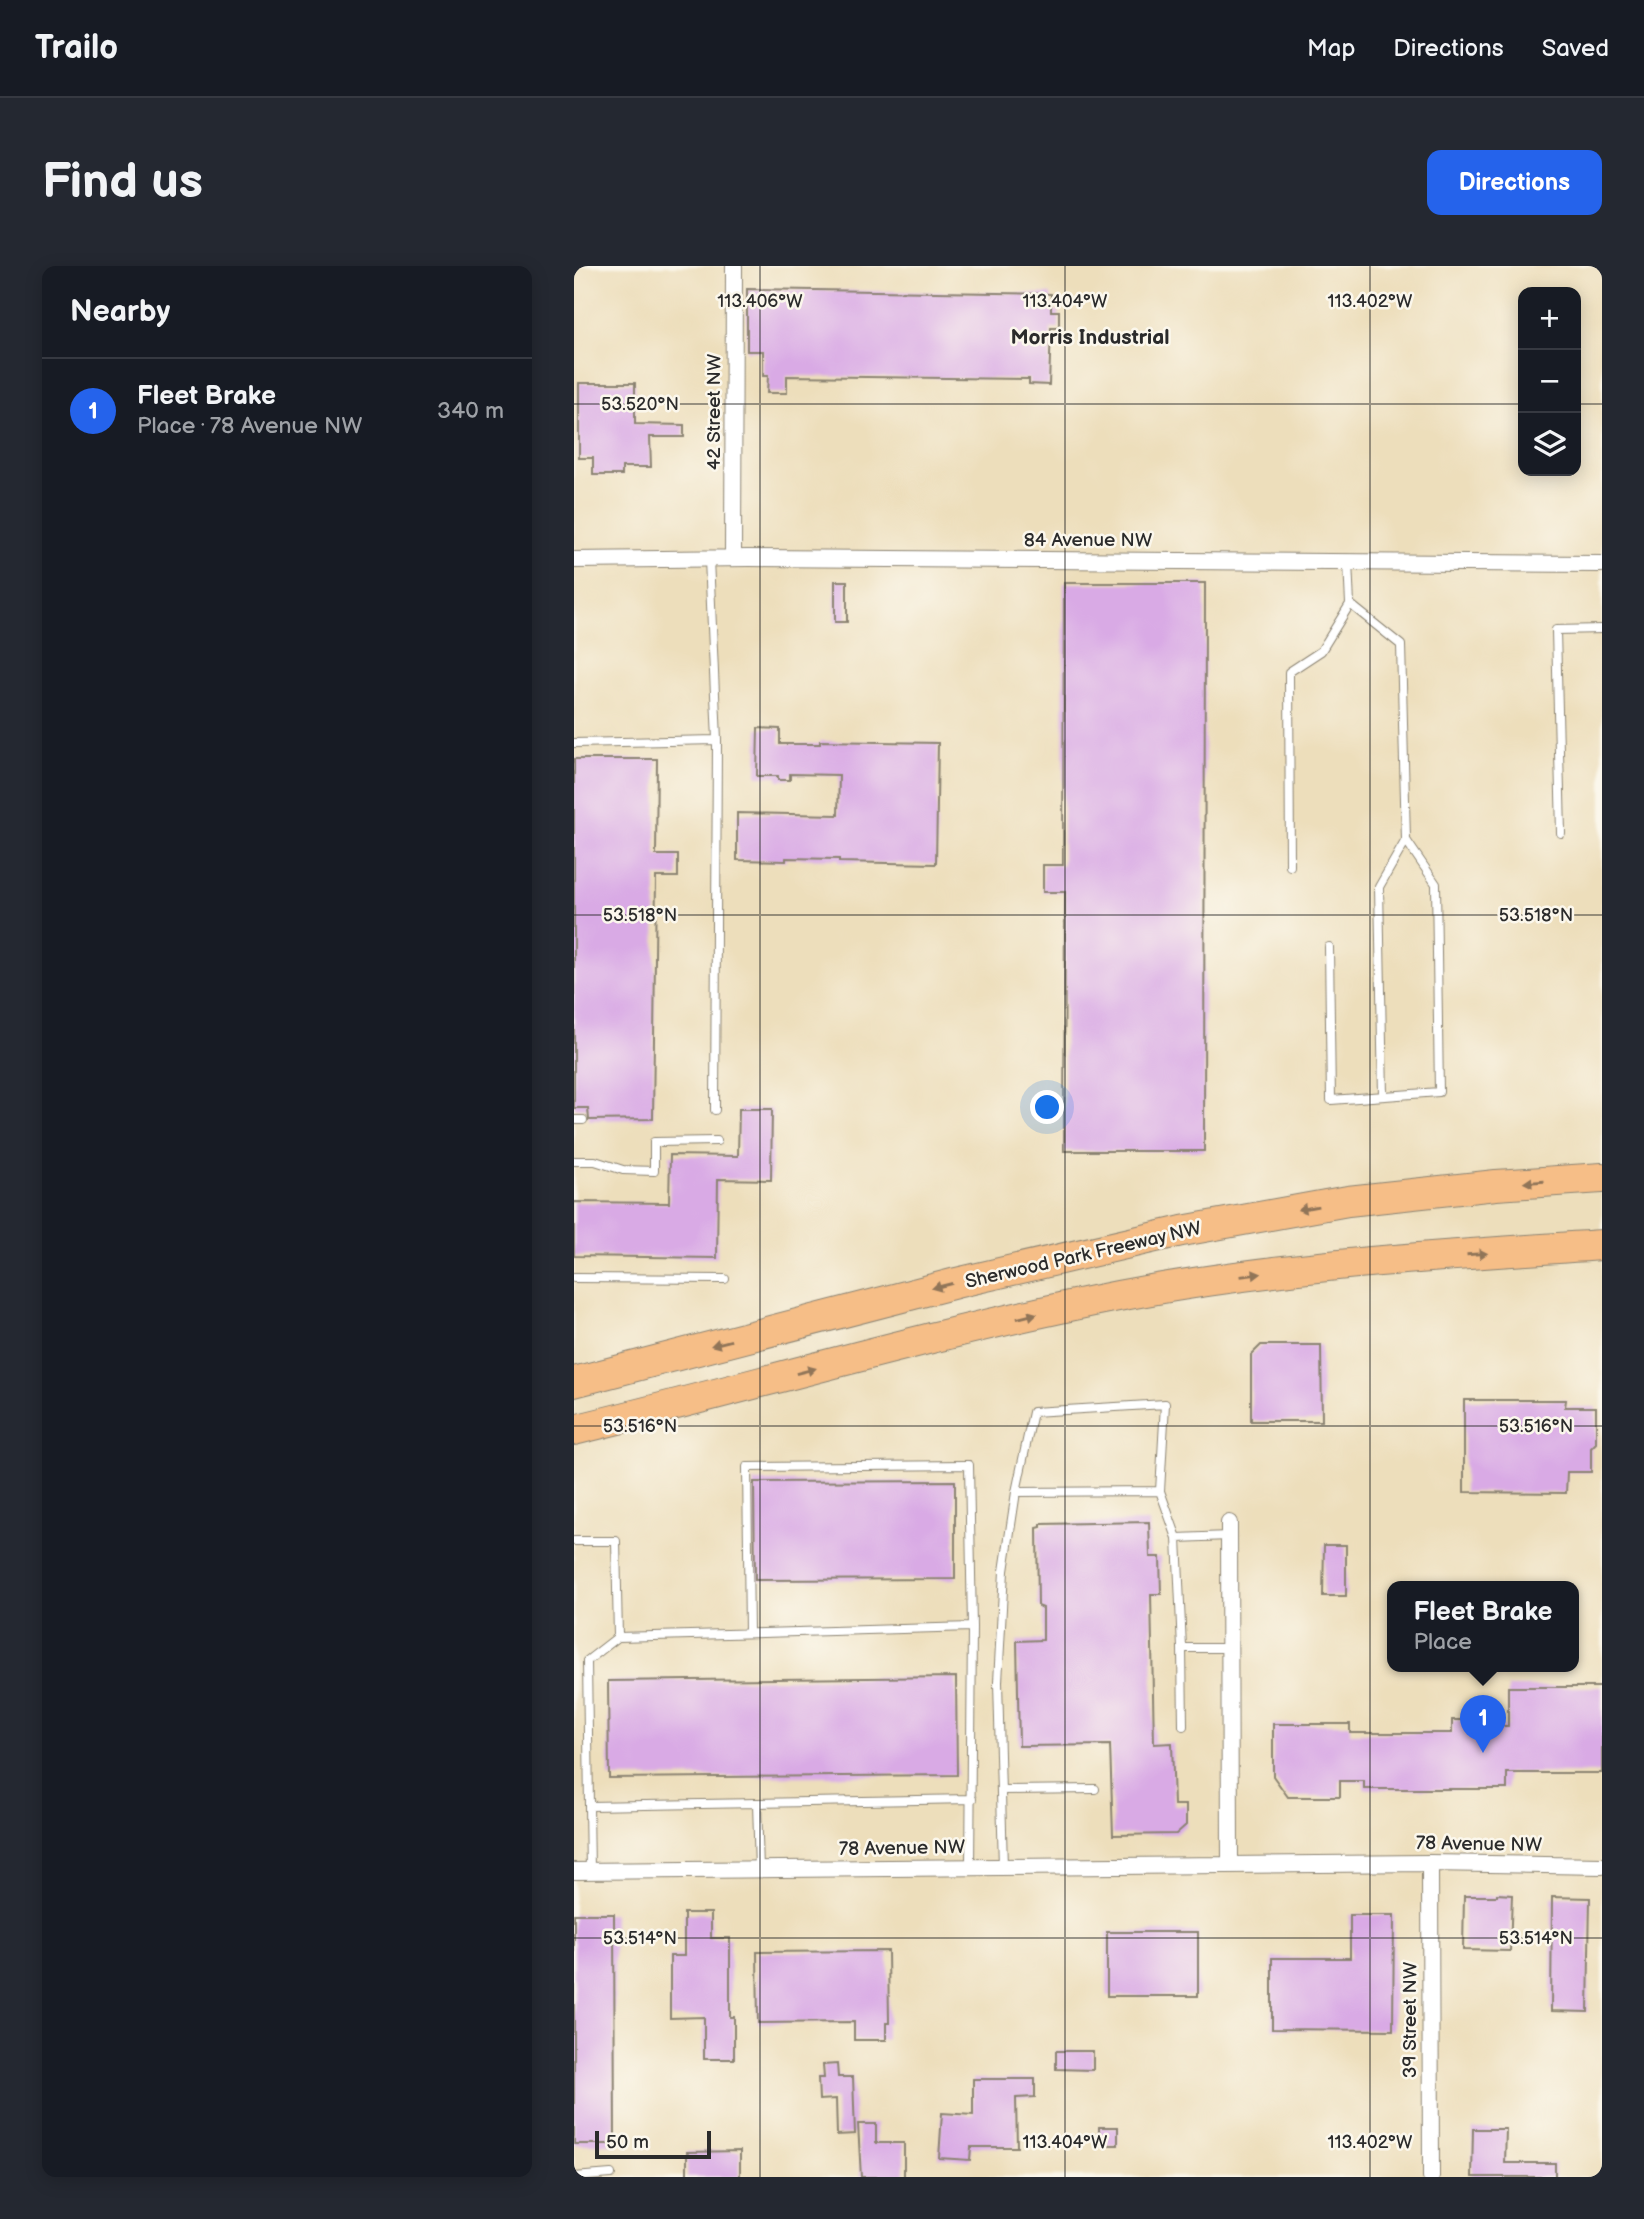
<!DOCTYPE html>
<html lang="en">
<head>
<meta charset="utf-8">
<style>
	body { margin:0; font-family:"Balsamiq Sans",sans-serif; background:#242831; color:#f1f3f6 }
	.controls { position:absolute; right:21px; top:21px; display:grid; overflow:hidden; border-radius:14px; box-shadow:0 4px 18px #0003 }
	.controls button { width:63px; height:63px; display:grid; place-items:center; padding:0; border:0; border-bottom:2px solid #363941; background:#171b24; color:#f1f3f6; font:35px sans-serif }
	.scale { position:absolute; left:21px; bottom:18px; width:116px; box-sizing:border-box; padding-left:7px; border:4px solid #2b2b2b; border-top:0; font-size:19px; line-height:24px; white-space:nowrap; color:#2b2b2b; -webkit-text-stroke:5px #fbf7ec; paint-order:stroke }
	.you { position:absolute; left:474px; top:842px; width:24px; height:24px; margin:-18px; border:5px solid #fff; border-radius:50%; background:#1a73e8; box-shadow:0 0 0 10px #1a73e833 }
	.badge { display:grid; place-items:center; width:46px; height:46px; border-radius:50%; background:#2563eb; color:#fff; font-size:23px; font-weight:700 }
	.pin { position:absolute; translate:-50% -58px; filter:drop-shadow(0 2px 4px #0008) }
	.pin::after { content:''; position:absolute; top:37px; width:24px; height:21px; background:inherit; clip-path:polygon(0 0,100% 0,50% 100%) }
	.popup { position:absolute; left:813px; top:1315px; width:192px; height:91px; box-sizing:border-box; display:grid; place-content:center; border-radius:14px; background:#171b24; filter:drop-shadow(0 2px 5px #0005); font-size:23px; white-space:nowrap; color:#9ea1a6 }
	.popup b { font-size:26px; color:#f1f3f6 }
	.popup::after { content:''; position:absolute; left:50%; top:100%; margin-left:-14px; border:14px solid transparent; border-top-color:#171b24 }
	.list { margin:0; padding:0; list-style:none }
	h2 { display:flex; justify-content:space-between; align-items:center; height:91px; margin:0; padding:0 28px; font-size:30px }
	h2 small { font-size:23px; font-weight:400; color:#9ea1a6 }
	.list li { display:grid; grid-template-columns:46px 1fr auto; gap:21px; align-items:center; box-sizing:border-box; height:105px; padding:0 28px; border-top:2px solid #363941 }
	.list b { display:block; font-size:26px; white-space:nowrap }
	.list p { margin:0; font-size:23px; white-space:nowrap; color:#9ea1a6 }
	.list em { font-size:23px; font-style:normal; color:#9ea1a6 }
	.icon { flex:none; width:38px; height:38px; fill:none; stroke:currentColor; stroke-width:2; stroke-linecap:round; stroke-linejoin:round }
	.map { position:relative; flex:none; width:1028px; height:1911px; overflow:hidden; border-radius:14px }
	header { display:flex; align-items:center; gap:42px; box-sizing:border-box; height:98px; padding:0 35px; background:#171b24; border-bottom:2px solid #363941 }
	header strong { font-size:33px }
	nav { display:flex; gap:38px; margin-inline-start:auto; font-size:24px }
	.intro { display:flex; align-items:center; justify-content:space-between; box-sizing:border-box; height:168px; padding:0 42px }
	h1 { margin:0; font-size:49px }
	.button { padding:18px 32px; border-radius:14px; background:#2563eb; color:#fff; font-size:24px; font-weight:700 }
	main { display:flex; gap:42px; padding:0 42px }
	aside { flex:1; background:#171b24; border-radius:14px; box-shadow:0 4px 18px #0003 }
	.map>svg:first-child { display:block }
	.building { fill:#d9aae5 }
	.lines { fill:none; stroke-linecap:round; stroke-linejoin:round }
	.lane-casing { stroke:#8c8473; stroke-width:10 }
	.street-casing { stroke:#8c8473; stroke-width:18 }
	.highway-casing { stroke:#8c8473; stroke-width:32 }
	.lane { stroke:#fff; stroke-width:8 }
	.street { stroke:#fff; stroke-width:16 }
	.highway { stroke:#f6be87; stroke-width:30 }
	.oneway { fill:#907459 }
	.ticks { fill:none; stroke:#2b2b2b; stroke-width:2; stroke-opacity:0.45 }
	.labels { text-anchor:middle; stroke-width:5; stroke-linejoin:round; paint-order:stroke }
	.street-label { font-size:19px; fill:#2b2b2b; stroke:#fbf7ec }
	.neighbourhood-label { font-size:21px; font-weight:bold; fill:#2b2b2b; stroke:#fbf7ec }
	.ticks-label { font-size:18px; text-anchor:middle; fill:#2b2b2b; stroke:#fbf7ec; stroke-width:5; stroke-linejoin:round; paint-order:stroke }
</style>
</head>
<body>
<header>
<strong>Trailo</strong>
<nav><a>Map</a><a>Directions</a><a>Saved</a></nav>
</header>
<div class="intro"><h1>Find us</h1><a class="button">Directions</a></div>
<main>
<aside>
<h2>Nearby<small></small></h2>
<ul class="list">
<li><span class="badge">1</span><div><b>Fleet Brake</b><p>Place · 78 Avenue NW</p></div><em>340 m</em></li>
</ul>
</aside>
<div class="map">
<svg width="1028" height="1911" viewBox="0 0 1028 1911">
	<rect width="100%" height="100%" fill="#fbf7ec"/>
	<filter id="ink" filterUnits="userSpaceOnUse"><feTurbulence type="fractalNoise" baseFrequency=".0143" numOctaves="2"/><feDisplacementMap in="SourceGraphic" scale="14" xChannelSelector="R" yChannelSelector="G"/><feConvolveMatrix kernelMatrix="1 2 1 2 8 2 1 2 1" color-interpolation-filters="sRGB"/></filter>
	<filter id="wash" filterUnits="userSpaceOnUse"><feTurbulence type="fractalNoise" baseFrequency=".00686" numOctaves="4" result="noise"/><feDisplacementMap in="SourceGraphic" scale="28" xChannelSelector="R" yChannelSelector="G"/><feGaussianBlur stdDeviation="1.57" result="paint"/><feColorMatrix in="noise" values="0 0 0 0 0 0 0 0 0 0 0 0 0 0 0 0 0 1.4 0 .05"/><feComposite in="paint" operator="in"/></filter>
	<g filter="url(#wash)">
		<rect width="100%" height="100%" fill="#eddebb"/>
		<g id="blocks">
			<path class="building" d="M173 23 477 28V45H485V62H477L475 119 455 118V113L213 110V127H193L194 110H189V85H173Z
				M5 117H61V158L110 159V171H76L77 201H48V209H19V192H5Z
				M261 315H273V356H261Z
				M490 317H631L630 885H490L491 626H469V599H489Z
				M184 462 206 463V478H246V475L364 477 362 598 265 596V593L212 592V595L163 594V547L264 549 265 509 216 508V514H204V510H183Z
				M0 493H83L82 589H104V611H82L79 853 15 854 14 842H0Z
				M165 843H198L197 914 144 913 143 992 0 990V936L95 937 96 889 164 890Z
				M687 1079H747L748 1155H677V1089Z
				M890 1134H992L991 1141H1022V1177L1017 1182V1206H993L992 1227 890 1226Z
				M381 1215V1313L181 1314 180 1216Z
				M575 1256 576 1291H586L587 1328H577L580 1478 598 1477 600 1539H612V1559L602 1568 539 1569 536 1479 445 1480 443 1375 469 1374V1342L464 1340 463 1262 467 1261V1258Z
				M750 1279H772V1330H749Z
				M382 1411 383 1509 35 1512 34 1415Z
				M934 1421H1028V1507H933V1523H790V1515H766V1531H714L699 1510V1458H776V1467H878V1454H903V1460H934Z
				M923 1628 938 1629 936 1685 889 1684 890 1630H923Z
				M978 1631 1016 1632 1014 1746 977 1745Z
				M110 1647H137V1672H156V1751H160V1793H130V1751L96 1752V1690H110Z
				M0 1648H40L41 1878H0Z
				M776 1649H820L819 1764 698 1763V1692H776Z
				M533 1666H624V1730H533Z
				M314 1685 315 1757H312V1774H280V1756L184 1757 183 1686Z
				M482 1785H519V1804L482 1803Z
				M263 1798 264 1811H279L281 1868 263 1869 262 1833 245 1834 244 1812H250L249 1799Z
				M399 1813H461V1831L442 1832 443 1881H397L396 1894 365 1892 368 1847 399 1849Z
				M284 1858H302V1877H330V1911H287Z
				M525 1861H544V1879H525Z
				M899 1863H932L931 1897H981V1911H898Z
				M166 1885V1911H113V1886Z"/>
		</g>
	</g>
	<g filter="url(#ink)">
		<use href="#blocks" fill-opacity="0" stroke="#8c8473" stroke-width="2"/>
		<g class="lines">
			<defs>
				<path id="lane" d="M0 477 143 474 135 293
					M987 567 982 364 1028 363
					M716 600 715 406 747 385 776 338 774 296
					M755 681 757 834 865 826 862 618 832 574 827 379 776 338
					M809 830 805 621 832 574
					M141 844 143 474
					M0 854H9
					M0 895H21L49 904 80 905V876L143 875
					M0 1012 151 1013
					M442 1226 459 1146 591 1138 586 1225
					M0 1275H42L44 1371 398 1361 395 1199 173 1201 175 1367
					M44 1371 13 1395 15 1540 398 1533
					M608 1382 603 1272 655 1270
					M609 1460 608 1382H655
					M427 1524 521 1523
					M183 1537 185 1604
					M15 1540 16 1605
					M396 1601 398 1361
					M429 1601 424 1416 430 1305 442 1226 586 1225 603 1272
					M0 1911 37 1908"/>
				<path id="street" d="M159 292 160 0
					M0 294 175 292 1028 298
					M655 1257 656 1599
					M856 1597 857 1911
					M0 1605 856 1597 1028 1600"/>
				<path id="highway" d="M0 1116 382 1017 608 965 774 935 922 919 1028 912
					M0 1164C181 1120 361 1066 544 1030 704 999 866 990 1028 979"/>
			</defs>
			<use href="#lane" class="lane-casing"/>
			<use href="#street" class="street-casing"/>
			<use href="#highway" class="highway-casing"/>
			<use href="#lane" class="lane"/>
			<use href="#street" class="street"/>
			<use href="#highway" class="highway"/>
		</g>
		<defs><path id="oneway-solid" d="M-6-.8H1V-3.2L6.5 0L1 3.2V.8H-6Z" transform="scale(1.75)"/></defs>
		<g class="oneway">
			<use href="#oneway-solid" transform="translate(960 916) rotate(176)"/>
			<use href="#oneway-solid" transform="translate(734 942) rotate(170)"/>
			<use href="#oneway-solid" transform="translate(903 988) rotate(-4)"/>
			<use href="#oneway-solid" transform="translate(677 1009) rotate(-7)"/>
			<use href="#oneway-solid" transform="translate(368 1020) rotate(166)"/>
			<use href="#oneway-solid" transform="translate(453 1050) rotate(-14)"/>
			<use href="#oneway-solid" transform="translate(147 1077) rotate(165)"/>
			<use href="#oneway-solid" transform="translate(232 1105) rotate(-15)"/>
		</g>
	</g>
	<path class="ticks" d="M186 0V1911M491 0V1911M796 0V1911M0 138H949M1002 138H1028M0 649H1028M0 1160H1028M0 1672H1028"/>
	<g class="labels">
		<g class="street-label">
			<text transform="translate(139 146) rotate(-90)" y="7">42 Street NW</text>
			<text x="514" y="280">84 Avenue NW</text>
			<text transform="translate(509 988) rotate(-13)" y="7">Sherwood Park Freeway NW</text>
			<text transform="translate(905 1577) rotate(1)" y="7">78 Avenue NW</text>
			<text transform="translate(328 1581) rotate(-1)" y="7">78 Avenue NW</text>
			<text transform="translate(835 1754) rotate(-90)" y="7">39 Street NW</text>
		</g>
		<g class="neighbourhood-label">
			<text x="516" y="78">Morris Industrial</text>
		</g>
	</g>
	<g class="ticks-label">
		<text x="186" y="41">113.406°W</text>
		<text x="491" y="41">113.404°W</text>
		<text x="796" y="41">113.402°W</text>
		<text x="66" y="144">53.520°N</text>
		<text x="66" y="655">53.518°N</text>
		<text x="962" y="655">53.518°N</text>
		<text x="66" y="1166">53.516°N</text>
		<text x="962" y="1166">53.516°N</text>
		<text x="66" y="1678">53.514°N</text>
		<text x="962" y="1678">53.514°N</text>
		<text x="491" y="1882">113.404°W</text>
		<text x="796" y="1882">113.402°W</text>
	</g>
</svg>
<div class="controls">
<button>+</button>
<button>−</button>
<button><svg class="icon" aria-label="layers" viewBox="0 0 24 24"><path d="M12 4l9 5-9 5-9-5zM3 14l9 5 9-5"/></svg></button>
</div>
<div class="scale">50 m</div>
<div class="you"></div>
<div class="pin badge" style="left:909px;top:1487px">1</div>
<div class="popup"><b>Fleet Brake</b>Place</div>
</div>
</main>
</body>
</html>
